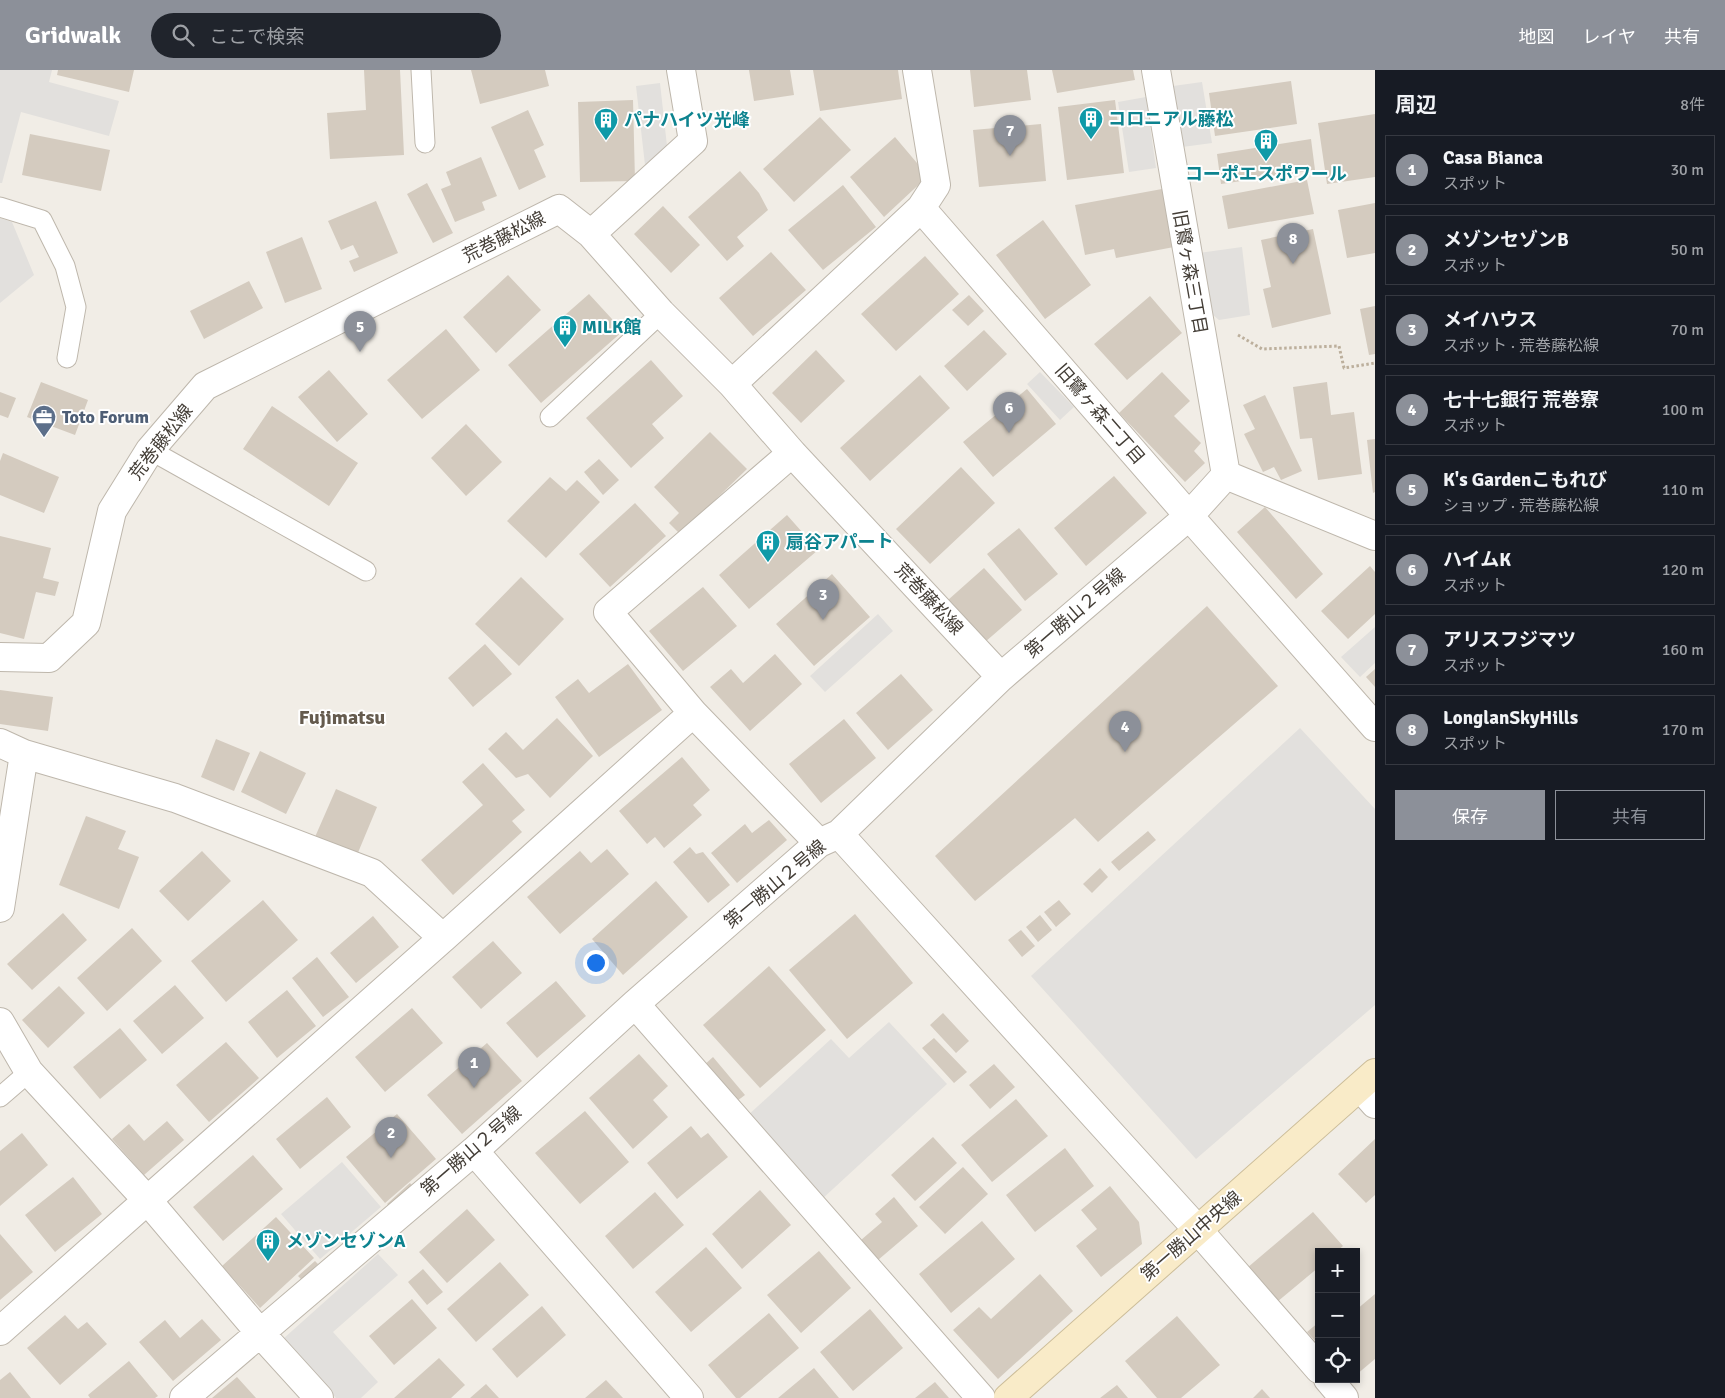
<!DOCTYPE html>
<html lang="ja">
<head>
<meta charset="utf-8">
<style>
	body { margin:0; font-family:Signika,"Noto Sans JP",sans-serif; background:#20242c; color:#f1f3f6 }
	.controls { position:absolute; right:15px; bottom:15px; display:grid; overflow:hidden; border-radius:0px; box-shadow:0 2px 8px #0003 }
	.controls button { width:45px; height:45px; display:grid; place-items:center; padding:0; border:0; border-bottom:1px solid #363941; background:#171b24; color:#f1f3f6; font:25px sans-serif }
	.you { position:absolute; left:595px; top:892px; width:18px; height:18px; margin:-12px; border:4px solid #fff; border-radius:50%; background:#1a73e8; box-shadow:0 0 0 8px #1a73e833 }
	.badge { display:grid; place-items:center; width:32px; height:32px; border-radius:50%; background:#8c9099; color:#fff; font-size:16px; font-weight:700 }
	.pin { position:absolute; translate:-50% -41px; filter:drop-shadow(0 1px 2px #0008) }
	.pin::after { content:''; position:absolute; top:26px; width:18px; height:15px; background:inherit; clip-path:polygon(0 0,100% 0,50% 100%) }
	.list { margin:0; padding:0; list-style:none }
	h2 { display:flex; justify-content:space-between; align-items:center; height:65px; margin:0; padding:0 20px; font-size:21px }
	h2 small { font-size:16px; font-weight:400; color:#9ea1a6 }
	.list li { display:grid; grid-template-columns:32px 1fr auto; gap:15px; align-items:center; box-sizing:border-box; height:70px; margin:0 10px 10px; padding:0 10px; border:1px solid #363941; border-radius:0px }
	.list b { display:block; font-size:19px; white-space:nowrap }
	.list p { margin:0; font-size:16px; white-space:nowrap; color:#9ea1a6 }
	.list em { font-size:16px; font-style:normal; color:#9ea1a6 }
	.actions { display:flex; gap:10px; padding:15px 20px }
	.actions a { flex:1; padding:11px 0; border:1px solid #8c9099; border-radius:0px; text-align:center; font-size:18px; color:#8c9099 }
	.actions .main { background:#8c9099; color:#fff }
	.icon { flex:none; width:28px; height:28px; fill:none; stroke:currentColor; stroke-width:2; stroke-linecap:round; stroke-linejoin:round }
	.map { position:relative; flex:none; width:1375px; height:1328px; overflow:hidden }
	header { display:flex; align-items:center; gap:30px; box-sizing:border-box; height:70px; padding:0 25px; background:#8c9099; color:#fff }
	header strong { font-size:24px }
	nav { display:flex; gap:28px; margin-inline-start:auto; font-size:18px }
	.search { width:350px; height:45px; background:#20242c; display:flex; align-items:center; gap:12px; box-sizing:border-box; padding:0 18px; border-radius:28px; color:#9ea1a6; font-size:19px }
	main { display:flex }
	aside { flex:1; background:#171b24 }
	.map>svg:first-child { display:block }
	.parking { fill:#e2e0dd }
	.building { fill:#d4cbbf }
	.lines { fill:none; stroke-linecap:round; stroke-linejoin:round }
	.lane-casing { stroke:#beb7ac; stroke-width:21 }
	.street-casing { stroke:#beb7ac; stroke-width:30 }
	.secondary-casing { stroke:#ccbd99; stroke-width:30 }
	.path { stroke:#bcaf9c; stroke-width:3; stroke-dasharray:2.5 2.5; stroke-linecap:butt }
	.lane { stroke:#fff; stroke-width:19 }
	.street { stroke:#fff; stroke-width:28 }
	.secondary { stroke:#f9ebc8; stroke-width:28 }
	.labels { text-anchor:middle; stroke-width:4; stroke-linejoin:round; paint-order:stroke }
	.culture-label { font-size:18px; font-weight:bold; fill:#0d838f; stroke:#fff; text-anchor:start }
	.street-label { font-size:18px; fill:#433d36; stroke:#fff }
	.service-label { font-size:18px; font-weight:bold; fill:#4e5e75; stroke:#fff; text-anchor:start }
	.quarter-label { font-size:20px; font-weight:bold; fill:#655b4e; stroke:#fff }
</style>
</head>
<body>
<header>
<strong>Gridwalk</strong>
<div class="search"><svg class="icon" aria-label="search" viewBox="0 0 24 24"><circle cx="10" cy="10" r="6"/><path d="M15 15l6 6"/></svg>ここで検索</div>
<nav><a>地図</a><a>レイヤ</a><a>共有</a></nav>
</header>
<main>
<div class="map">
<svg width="1375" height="1328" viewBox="0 0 1375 1328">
	<rect width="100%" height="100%" fill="#f1ede6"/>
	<path class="parking" d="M0 0H52L49 12 119 31 109 66 21 42 2 113H0Z
		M1202 12 1212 73 1182 77 1173 16Z
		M660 13 667 76 645 95 636 16Z
		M1146 27 1156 98 1129 102 1118 32Z
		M0 148 12 152 34 205 0 233Z
		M1242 177 1250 245 1219 250 1206 239 1199 183Z
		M1040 302 1074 337 1060 350 1027 314Z
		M878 544 893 561 825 622 810 606Z
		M1375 557V593L1360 607 1341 587Z
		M1300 658 1375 739V935L1196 1089 1031 906Z
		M889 952 947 1014 821 1130 745 1048 831 969 849 988Z
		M342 1092 381 1137 320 1189 281 1144Z
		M378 1184 398 1205 333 1262 378 1312 361 1328H336L283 1269Z"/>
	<path class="building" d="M58 0H134L129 22 57 5Z
		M364 0H400L404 85 330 89 327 43 366 40Z
		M471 0H545L549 16 480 34Z
		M749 0H790L794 25 754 31Z
		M813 0H898L902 29 820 41Z
		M970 0H1027L1031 30 974 37Z
		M1052 0H1133L1135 10 1057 23Z
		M1291 11 1297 54 1215 66 1209 23Z
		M633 30 635 111 580 112 578 32Z
		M1115 30 1124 103 1067 110 1058 37Z
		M528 40 544 75 534 80 546 107 519 120 491 57Z
		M1375 44V107L1327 114 1318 53Z
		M820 47 851 80 794 132 763 99Z
		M1041 54 1046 111 979 117 973 60Z
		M30 64 110 80 101 121 22 105Z
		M895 67 928 106 884 147 850 107Z
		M1311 69 1315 100 1221 114 1217 84Z
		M481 87 497 126 482 132 485 140 455 152 441 119 451 115 446 102Z
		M740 101 759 123 768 140 737 167 744 176 727 191 688 147Z
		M1307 110 1314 144 1228 159 1222 126Z
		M427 113 453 163 433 173 407 124Z
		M843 115 876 157 823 200 788 160Z
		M1162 119 1174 177 1116 188 1114 179 1085 185 1075 135Z
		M376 131 398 183 354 202 349 191 359 187 353 175 341 180 328 151Z
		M1375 133V183L1347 188 1338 140Z
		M663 136 700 175 671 203 634 164Z
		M1043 150 1091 215 1045 249 996 185Z
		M1313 159 1331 244 1272 258 1263 219 1271 217 1261 170Z
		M302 167 322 219 285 233 266 182Z
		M771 182 806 220 753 266 719 228Z
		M925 186 959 224 896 281 861 244Z
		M508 205 541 240 496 283 463 247Z
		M249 211 263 238 204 269 190 241Z
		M589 224 623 261 541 333 508 295Z
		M969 225 984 241 968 256 952 240Z
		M1150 226 1182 263 1127 310 1094 274Z
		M1375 236V284L1369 285 1360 239Z
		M446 259 480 300 422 349 387 310Z
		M984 260 1007 284 967 321 944 296Z
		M816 280 845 311 801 353 772 323Z
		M651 290 683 326 652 354 664 368 631 398 586 348Z
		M329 300 368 344 337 372 298 327Z
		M1162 302 1190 331 1174 346 1201 373 1194 381 1205 393 1185 412 1119 343Z
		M920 305 950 338 870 411 840 378Z
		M41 312 88 330 75 365 27 347Z
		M1327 312 1331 345 1354 342 1362 404 1318 410 1312 368 1300 369 1293 317Z
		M1027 319 1056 354 993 407 963 372Z
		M0 322 16 328 8 348 0 345Z
		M1265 325 1302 401 1281 410 1274 397 1263 402 1244 364 1255 359 1243 335Z
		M272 336 358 393 329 436 243 379Z
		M466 354 502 392 466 426 431 388Z
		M710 362 747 399 680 464 669 453 679 443 654 417Z
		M1375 369V422L1373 423 1367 370Z
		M3 383 59 407 44 443 0 425V391Z
		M599 389 619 410 603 425 584 402Z
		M961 397 995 433 930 494 896 459Z
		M1114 406 1147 443 1086 496 1054 458Z
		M550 407 566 421 577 410 600 432 546 488 507 451Z
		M635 433 666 466 610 517 579 484Z
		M1265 437 1323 504 1296 529 1237 462Z
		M787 445 818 480 749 539 719 505Z
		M1019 458 1058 504 1025 531 987 484Z
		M0 466 51 478 43 508 59 512 55 526 36 522 24 569 0 563Z
		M1370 496 1375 502V544L1348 569 1321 541Z
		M984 498 1022 540 985 572 948 530Z
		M832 504 870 547 814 596 776 554Z
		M521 507 564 549 519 596 475 554Z
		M703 517 737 556 683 601 649 561Z
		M1207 536 1278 616 1098 772 1075 748 975 831 935 786Z
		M485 574 512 604 473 637 448 608Z
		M775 584 802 614 750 661 710 617 731 599 743 613Z
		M628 594 662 640 599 687 555 627 578 609 589 623Z
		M1375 599V617L1366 607Z
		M901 604 933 640 888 680 856 643Z
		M0 620 53 627 48 661 0 654Z
		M557 648 593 686 550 728 528 704 516 708 488 679 506 662 523 680Z
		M844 649 876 688 821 733 789 694Z
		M216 669 250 683 234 721 201 707Z
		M260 681 306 703 286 744 241 722Z
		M682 687 710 720 693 735 702 745 664 778 655 767 647 774 619 741Z
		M483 693 525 740 512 751 522 762 453 825 421 790 483 735 462 712Z
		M336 719 377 737 357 785 315 767Z
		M86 746 126 761 118 779 139 787 119 839 59 815Z
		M769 750 787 770 737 813 711 783 745 754 752 763Z
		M1148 761 1156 770 1119 801 1111 792Z
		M690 777 696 784 703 782 730 815 708 833 673 792Z
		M607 779 629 804 560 864 527 827 580 781 591 793Z
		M202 781 231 811 188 851 159 821Z
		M1100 798 1108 807 1092 823 1083 814Z
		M656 811 688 847 623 905 592 869Z
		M263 830 298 870 226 932 191 891Z
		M1059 830 1071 844 1056 857 1044 842Z
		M63 843 87 870 32 920 7 894Z
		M855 844 913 913 847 969 789 900Z
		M1040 845 1052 860 1038 872 1026 857Z
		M373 846 399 877 356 913 330 883Z
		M132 858 162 891 107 941 77 908Z
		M1021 860 1035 876 1022 887 1008 870Z
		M493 871 522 903 481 939 452 907Z
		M317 887 349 927 323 947 292 908Z
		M769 896 826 960 760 1018 703 955Z
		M556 911 586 946 537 988 506 953Z
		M175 915 204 948 162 984 133 951Z
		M59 916 85 943 48 978 22 950Z
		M287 920 316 956 277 988 248 952Z
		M412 938 443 973 385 1022 355 987Z
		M943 943 969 971 956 983 930 955Z
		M120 958 147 990 100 1029 73 997Z
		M934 968 967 1002 954 1013 922 978Z
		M226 972 259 1008 209 1052 176 1015Z
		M487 973 522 1011 462 1064 427 1025Z
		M639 984 668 1016 653 1030 668 1047 633 1079 589 1028Z
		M713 987 745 1025 733 1034 702 997Z
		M994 994 1015 1017 990 1039 969 1015Z
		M327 1027 351 1057 300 1099 276 1069Z
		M1016 1029 1048 1066 992 1112 961 1075Z
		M585 1041 629 1092 580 1134 535 1083Z
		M397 1044 436 1089 385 1133 346 1087Z
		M167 1051 184 1070 144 1105 112 1069 129 1054 144 1071Z
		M691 1056 701 1068 708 1063 728 1087 677 1129 647 1093Z
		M22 1063 48 1095 0 1136V1081Z
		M933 1067 957 1093 915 1131 891 1105Z
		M1375 1069V1125L1366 1133 1338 1104Z
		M1065 1078 1094 1116 1035 1162 1006 1125Z
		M253 1085 283 1119 223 1171 193 1137Z
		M963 1097 988 1124 945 1164 919 1137Z
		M73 1107 102 1144 55 1182 25 1145Z
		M410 1113 414 1118 391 1138 387 1134Z
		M1110 1116 1139 1152 1142 1174 1101 1207 1076 1176 1097 1159 1081 1140Z
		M760 1120 791 1155 742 1199 712 1164Z
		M655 1122 684 1155 633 1199 605 1166Z
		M894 1127 918 1156 878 1190 861 1170 882 1152 875 1144Z
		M467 1139 495 1170 447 1213 419 1182Z
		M1313 1142 1343 1176 1336 1182H1319V1197L1277 1232 1247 1198Z
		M276 1147 314 1188 260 1238 222 1196Z
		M982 1151 1015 1189 951 1243 919 1204Z
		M0 1164 33 1202 0 1230Z
		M706 1177 742 1218 691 1262 655 1222Z
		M819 1181 851 1218 801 1263 767 1225Z
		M315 1191 318 1194 302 1210 298 1206Z
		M500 1192 529 1225 476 1272 447 1239Z
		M423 1199 443 1222 427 1235 408 1212Z
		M1040 1204 1073 1241 998 1309 953 1260 979 1237 991 1249Z
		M1375 1224V1289L1356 1305V1240Z
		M412 1229 437 1258 394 1295 369 1266Z
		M542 1236 566 1265 517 1308 492 1279Z
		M870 1239 903 1278 853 1321 820 1282Z
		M769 1243 799 1278 740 1328H736L708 1295Z
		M65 1245 78 1259 87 1252 107 1274 60 1315 27 1278Z
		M1177 1246 1220 1295 1181 1328H1157L1125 1291Z
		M202 1249 221 1270 173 1311 139 1272 165 1250 180 1268Z
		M1319 1252V1275L1307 1262Z
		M439 1288 465 1315 451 1328H394Z
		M129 1291 158 1326 155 1328H90L88 1325Z
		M814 1298 839 1328H778Z
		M10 1302 31 1328H0V1310Z
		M237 1307 256 1328H212Z
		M606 1310 623 1328H585Z
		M935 1312 949 1328H915Z
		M486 1314 499 1328H470Z
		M1117 1315 1128 1328H1100Z
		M1262 1319 1270 1328H1253Z"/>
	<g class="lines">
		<defs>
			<path id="lane" d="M421 0 425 73
				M0 137 42 150 65 196 76 237 67 288
				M550 347 661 243
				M150 380 366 501
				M0 1027 29 1002"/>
			<path id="street" d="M917 0 936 115 921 138 1189 446 1375 657
				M1156 0 1226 405
				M591 164 693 71 681 0
				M732 314 921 138
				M0 587 49 588 86 553 112 441 150 380 205 316 559 139 591 164 661 243 732 314 792 383 1001 607
				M693 643 819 773
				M0 673 24 684 0 838
				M24 684 175 728 372 803 443 868 693 643 608 542 792 383
				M839 764 1198 1160 1319 1299
				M635 934 981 1328
				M0 952 29 1002 148 1131 260 1263 184 1328
				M1360 1017 1375 1034
				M474 1081 689 1328
				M0 1261 443 868
				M1328 1309 1344 1328
				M319 1328 260 1263 474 1081 635 934 819 773 839 764 1001 607 1189 446 1226 405 1375 466"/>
			<path id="secondary" d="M1008 1328 1375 1003"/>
		</defs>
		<use href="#lane" class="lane-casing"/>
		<use href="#street" class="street-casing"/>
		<use href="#secondary" class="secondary-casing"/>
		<path class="path" d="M1238 265 1262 279 1339 276 1344 298 1375 293"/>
		<use href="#lane" class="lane"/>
		<use href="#street" class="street"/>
		<use href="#secondary" class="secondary"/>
	</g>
	<defs>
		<symbol id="building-pin" viewBox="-11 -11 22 30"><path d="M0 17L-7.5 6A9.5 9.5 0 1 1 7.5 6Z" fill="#0f9aa8" stroke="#fff"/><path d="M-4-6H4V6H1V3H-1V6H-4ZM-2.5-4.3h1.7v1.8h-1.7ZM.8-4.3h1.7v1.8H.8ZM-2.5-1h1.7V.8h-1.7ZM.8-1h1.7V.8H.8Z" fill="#fff"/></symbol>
		<symbol id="office-pin" viewBox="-11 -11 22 30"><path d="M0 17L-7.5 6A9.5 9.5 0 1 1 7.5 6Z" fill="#5c6f8a" stroke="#fff"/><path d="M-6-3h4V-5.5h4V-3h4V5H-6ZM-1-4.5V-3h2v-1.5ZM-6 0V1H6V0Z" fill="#fff"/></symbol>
	</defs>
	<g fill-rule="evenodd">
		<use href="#building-pin" x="1077" y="35" width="28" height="38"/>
		<use href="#building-pin" x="592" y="36" width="28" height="38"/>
		<use href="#building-pin" x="1252" y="57" width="28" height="38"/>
		<use href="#building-pin" x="551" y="243" width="28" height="38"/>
		<use href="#office-pin" x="30" y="333" width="28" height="38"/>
		<use href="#building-pin" x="754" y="458" width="28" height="38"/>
		<use href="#building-pin" x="254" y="1157" width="28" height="38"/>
	</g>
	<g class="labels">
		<g class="culture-label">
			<text x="1108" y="55">コロニアル藤松</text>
			<text x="624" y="56">パナハイツ光峰</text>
			<text x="1266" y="110" text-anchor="middle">コーポエスポワール</text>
			<text x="582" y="263">MILK館</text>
			<text x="786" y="478">扇谷アパート</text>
			<text x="286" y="1177">メゾンセゾンA</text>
		</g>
		<g class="street-label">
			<text transform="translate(504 167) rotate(-27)" y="6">荒巻藤松線</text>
			<text transform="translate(1190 202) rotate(80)" y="6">旧鷺ヶ森三丁目</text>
			<text transform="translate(1100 344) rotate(49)" y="6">旧鷺ヶ森二丁目</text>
			<text transform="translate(161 372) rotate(-52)" y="6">荒巻藤松線</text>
			<text transform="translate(929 529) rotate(47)" y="6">荒巻藤松線</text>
			<text transform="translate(1075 543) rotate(-41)" y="6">第一勝山２号線</text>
			<text transform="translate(775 814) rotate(-40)" y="6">第一勝山２号線</text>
			<text transform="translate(471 1081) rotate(-41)" y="6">第一勝山２号線</text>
			<text transform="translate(1191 1166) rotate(-41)" y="6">第一勝山中央線</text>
		</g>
		<g class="service-label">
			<text x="62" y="353">Toto Forum</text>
		</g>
		<g class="quarter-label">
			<text x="342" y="654">Fujimatsu</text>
		</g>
	</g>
</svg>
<div class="controls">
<button>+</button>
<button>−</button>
<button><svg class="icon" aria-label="locate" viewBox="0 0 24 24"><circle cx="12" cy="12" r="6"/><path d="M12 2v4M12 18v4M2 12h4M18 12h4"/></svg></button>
</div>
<div class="you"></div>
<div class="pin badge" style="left:474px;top:1018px">1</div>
<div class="pin badge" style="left:391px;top:1088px">2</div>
<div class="pin badge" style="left:823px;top:550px">3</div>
<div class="pin badge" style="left:1125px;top:682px">4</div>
<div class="pin badge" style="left:360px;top:282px">5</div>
<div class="pin badge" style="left:1009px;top:363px">6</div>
<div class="pin badge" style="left:1010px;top:86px">7</div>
<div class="pin badge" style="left:1293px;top:194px">8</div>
</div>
<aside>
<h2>周辺<small>8件</small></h2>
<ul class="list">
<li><span class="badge">1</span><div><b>Casa Bianca</b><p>スポット</p></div><em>30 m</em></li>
<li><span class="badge">2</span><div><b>メゾンセゾンB</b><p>スポット</p></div><em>50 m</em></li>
<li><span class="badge">3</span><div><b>メイハウス</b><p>スポット · 荒巻藤松線</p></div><em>70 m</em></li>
<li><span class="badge">4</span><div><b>七十七銀行 荒巻寮</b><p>スポット</p></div><em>100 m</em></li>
<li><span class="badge">5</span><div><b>K's Gardenこもれび</b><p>ショップ · 荒巻藤松線</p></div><em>110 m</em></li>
<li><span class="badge">6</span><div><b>ハイムK</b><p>スポット</p></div><em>120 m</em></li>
<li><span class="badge">7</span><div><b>アリスフジマツ</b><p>スポット</p></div><em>160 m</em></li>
<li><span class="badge">8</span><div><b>LonglanSkyHills</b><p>スポット</p></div><em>170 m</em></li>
</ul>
<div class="actions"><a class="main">保存</a><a>共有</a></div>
</aside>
</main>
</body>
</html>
